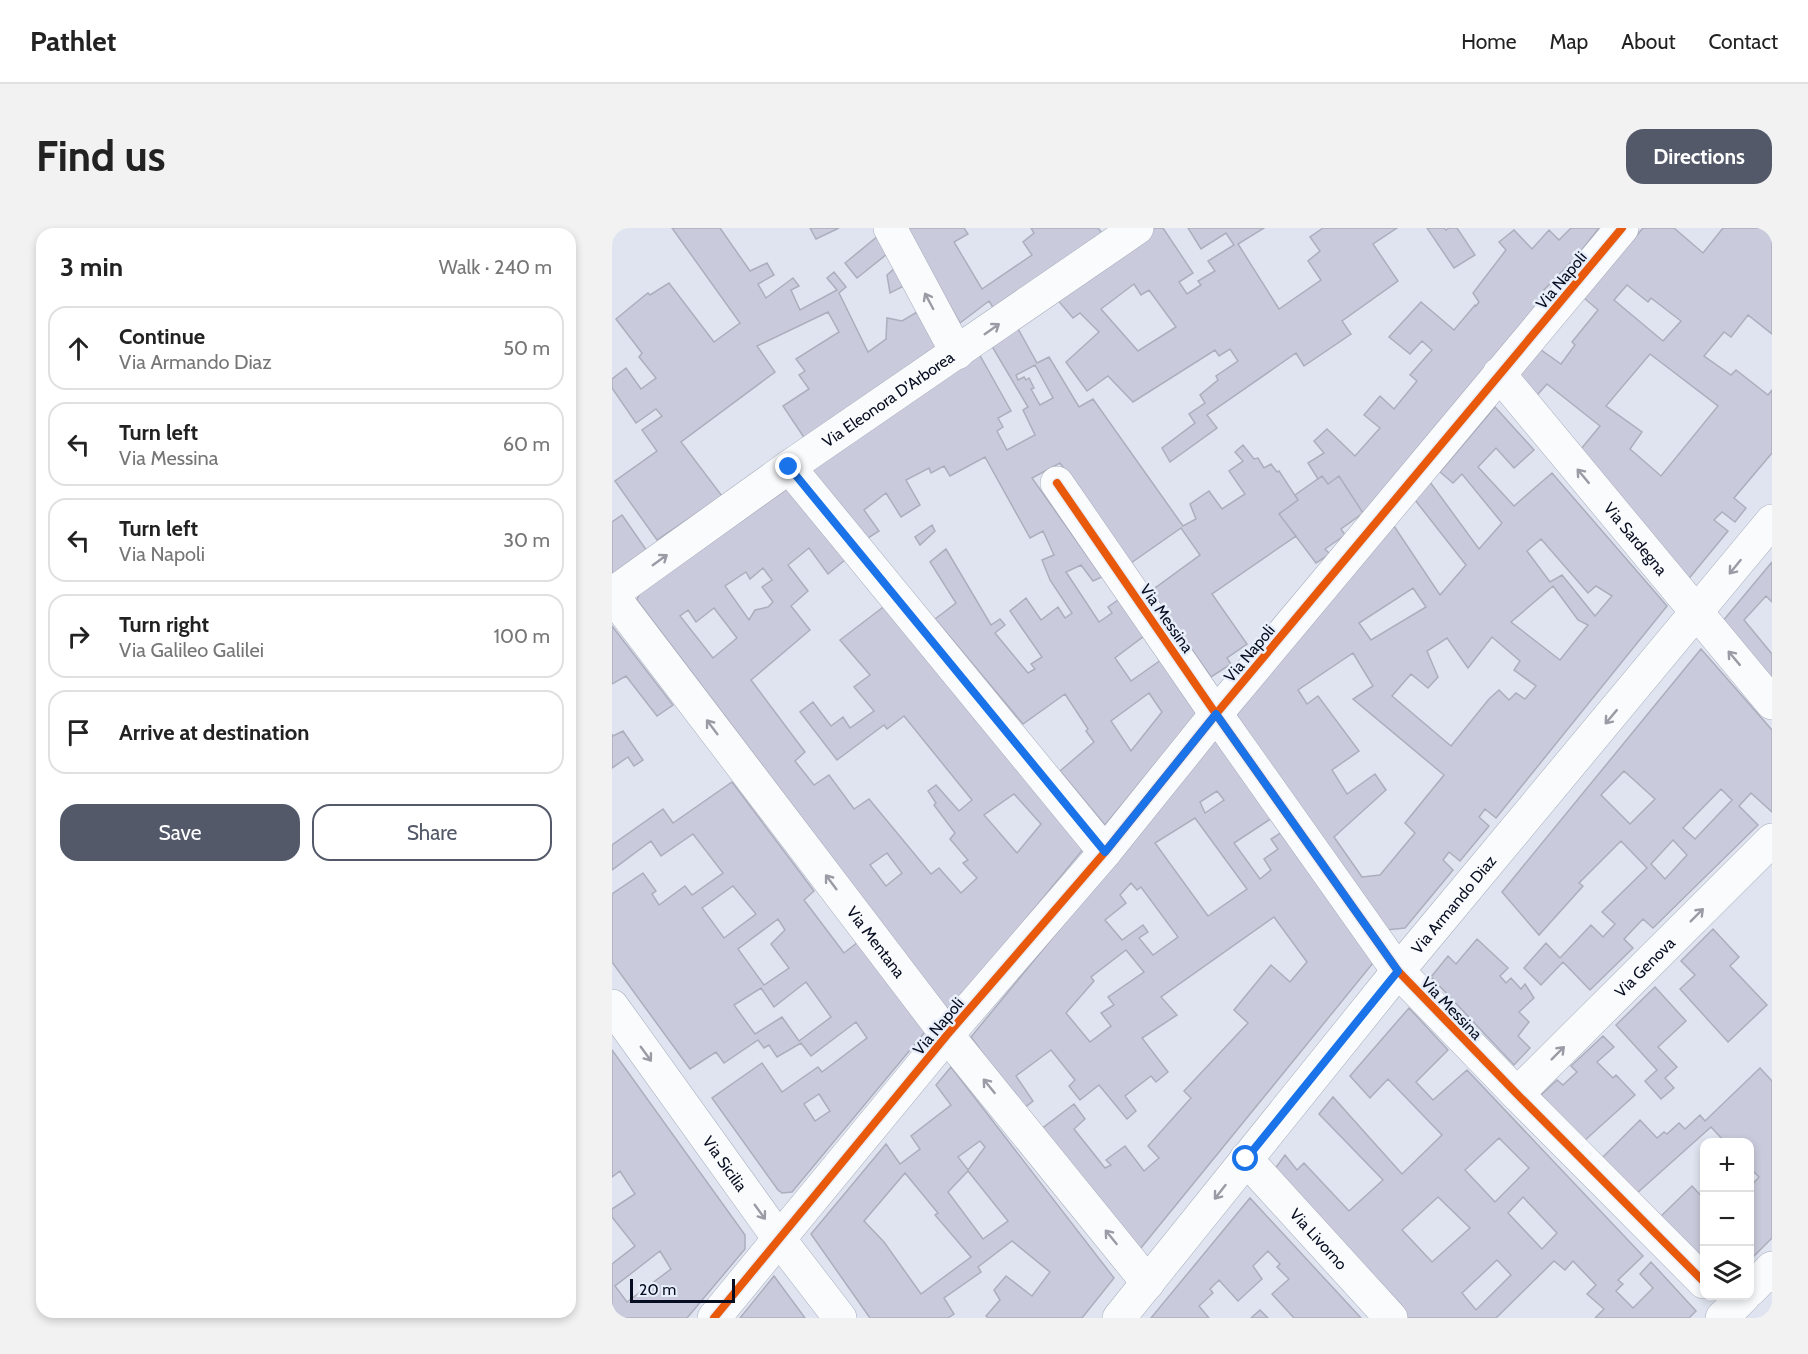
<!DOCTYPE html>
<html lang="en">
<head>
<meta charset="utf-8">
<style>
	body { margin:0; font-family:Cabin,sans-serif; background:#f2f2f2; color:#222 }
	.controls { position:absolute; right:18px; bottom:18px; display:grid; overflow:hidden; border-radius:12px; box-shadow:0 3px 9px #0003 }
	.controls button { width:54px; height:54px; display:grid; place-items:center; padding:0; border:0; border-bottom:2px solid #e0e0e0; background:#fff; color:#222; font:30px sans-serif }
	.scale { position:absolute; left:18px; bottom:15px; width:105px; box-sizing:border-box; padding-left:6px; border:3px solid #070e21; border-top:0; font-size:16px; line-height:21px; white-space:nowrap; color:#070e21; -webkit-text-stroke:4px #e9effa; paint-order:stroke }
	.stop { position:absolute; width:18px; height:18px; margin:-14px; border:4px solid #1a73e8; border-radius:50%; background:#fff }
	.stop.end { background:#1a73e8; border-color:#fff; box-shadow:0 2px 6px #0008 }
	.list { margin:0; padding:0; list-style:none }
	h2 { display:flex; justify-content:space-between; align-items:center; height:78px; margin:0; padding:0 24px; font-size:26px }
	h2 small { font-size:20px; font-weight:400; color:#767676 }
	.list li { display:grid; grid-template-columns:39px 1fr auto; gap:18px; align-items:center; box-sizing:border-box; height:84px; margin:0 12px 12px; padding:0 12px; border:2px solid #e0e0e0; border-radius:18px }
	.list b { display:block; font-size:22px; white-space:nowrap }
	.list p { margin:0; font-size:20px; white-space:nowrap; color:#767676 }
	.list em { font-size:20px; font-style:normal; color:#767676 }
	.actions { display:flex; gap:12px; padding:18px 24px }
	.actions a { flex:1; padding:14px 0; border:2px solid #535969; border-radius:18px; text-align:center; font-size:21px; color:#535969 }
	.actions .main { background:#535969; color:#fff }
	.icon { flex:none; width:33px; height:33px; fill:none; stroke:currentColor; stroke-width:2; stroke-linecap:round; stroke-linejoin:round }
	.map { position:relative; flex:none; width:1160px; height:1090px; overflow:hidden; border-radius:18px }
	header { display:flex; align-items:center; gap:36px; box-sizing:border-box; height:84px; padding:0 30px; background:#fff; border-bottom:2px solid #e0e0e0 }
	header strong { font-size:28px }
	nav { display:flex; gap:33px; margin-inline-start:auto; font-size:21px }
	.intro { display:flex; align-items:center; justify-content:space-between; box-sizing:border-box; height:144px; padding:0 36px }
	h1 { margin:0; font-size:42px }
	.button { padding:15px 27px; border-radius:18px; background:#535969; color:#fff; font-size:21px; font-weight:700 }
	main { display:flex; gap:36px; padding:0 36px }
	aside { flex:1; background:#fff; border-radius:18px; box-shadow:0 3px 9px #0003 }
	.map>svg:first-child { display:block }
	.building { fill:#c9cbdc; stroke:#acaebd; stroke-width:1.5; fill-rule:evenodd }
	.lines { fill:none; stroke-linecap:round; stroke-linejoin:round }
	.minor-casing { stroke:#a7aebd; stroke-width:34 }
	.minor { stroke:#fafbfd; stroke-width:33 }
	.cycleway-casing { stroke:#e9effa; stroke-width:11 }
	.cycleway { stroke:#e8590c; stroke-width:8 }
	.oneway { stroke:#999ca5 }
	.route { stroke:#1a73e8; stroke-width:8 }
	.labels { text-anchor:middle; stroke-width:5; stroke-linejoin:round; paint-order:stroke }
	.street-label { font-size:16px; fill:#070e21; stroke:#e9effa }
</style>
</head>
<body>
<header>
<strong>Pathlet</strong>
<nav><a>Home</a><a>Map</a><a>About</a><a>Contact</a></nav>
</header>
<div class="intro"><h1>Find us</h1><a class="button">Directions</a></div>
<main>
<aside>
<h2>3 min<small>Walk · 240 m</small></h2>
<ul class="list">
<li><svg class="icon" aria-label="ahead" viewBox="0 0 24 24"><path d="M12 20V5M6 11l6-6 6 6"/></svg><div><b>Continue</b><p>Via Armando Diaz</p></div><em>50 m</em></li>
<li><svg class="icon" aria-label="left" viewBox="0 0 24 24"><path d="M17 20v-9H6M10 6l-5 5 5 5"/></svg><div><b>Turn left</b><p>Via Messina</p></div><em>60 m</em></li>
<li><svg class="icon" aria-label="left" viewBox="0 0 24 24"><path d="M17 20v-9H6M10 6l-5 5 5 5"/></svg><div><b>Turn left</b><p>Via Napoli</p></div><em>30 m</em></li>
<li><svg class="icon" aria-label="right" viewBox="0 0 24 24"><path d="M7 20v-9h11M14 6l5 5-5 5"/></svg><div><b>Turn right</b><p>Via Galileo Galilei</p></div><em>100 m</em></li>
<li><svg class="icon" aria-label="arrive" viewBox="0 0 24 24"><path d="M6 21V4h12l-3 4 3 4H6"/></svg><div><b>Arrive at destination</b></div></li>
</ul>
<div class="actions"><a class="main">Save</a><a>Share</a></div>
</aside>
<div class="map">
<svg width="1160" height="1090" viewBox="0 0 1160 1090">
	<rect width="100%" height="100%" fill="#dfe4f0"/>
	<path class="building" d="M60 0H108L138 43 155 35 162 47 146 56 154 70 181 50 187 58 179 62 188 82 225 62 215 50 222 44 234 59 227 65 256 124 274 111 275 90 290 93 305 84 327 123 193 211 171 178 197 161 187 147 193 143 184 131 227 104 216 84 145 118 163 144 69 214 110 268 45 312 3 253 45 223 30 202 50 188 44 181 24 195 0 160V151L14 140 29 161 44 150 27 129 30 125 4 91 32 68 36 65 38 67 57 55 102 114 128 95Z
		M198 0H227L204 11Z
		M294 0H352L356 6 342 14 370 61 420 27 411 14 422 5 419 0H486L491 6 382 81 377 73 348 95Z
		M543 0H551L581 45 567 54 575 66 589 57 586 53 603 43 596 33 622 17 614 5 589 21 576 0H652L626 16 667 81 709 52 696 33 708 23 698 9 711 0H785L761 16 786 53 730 93 739 106 692 138 684 125 595 187 605 200 558 234 550 220 583 195 577 186 593 175 588 167 606 152 604 148 626 133 618 121 607 128 603 122 521 174 496 148 475 163 454 134 487 104 468 85 461 90 443 69ZM522 56 529 67 537 62 564 99 526 123 489 81Z
		M815 0H832L834 2 837 0H845L863 27 842 40Z
		M959 0H987L965 28 931 63 933 67 751 285 727 248 716 256 710 248 706 251 696 235 712 225 702 213 715 201 743 228 768 200 752 187 768 168 782 181 805 153 798 147 820 122 810 113 798 126 777 109 809 74 842 102 863 77 864 78 867 74 861 65 894 22 887 14 902 2 920 21 937 2 947 12Z
		M1031 0H1062L1091 25 1111 0H1160V106L1136 87 1119 109 1112 104 1092 128 1119 147 1124 142 1156 167 1160 162V225L1122 270 1134 280 1123 294 1110 284 1102 292 1116 303 1074 354 964 227 988 198 935 156 919 174 901 155 929 122 949 136 963 117 960 114 986 82 972 70ZM1015 57 1036 74 1039 70 1069 93 1051 113 1002 72ZM1038 126 1106 178 1049 248 1018 221 1030 204 994 178Z
		M266 8 275 26 245 50 233 35Z
		M283 40 292 58 278 65 275 47Z
		M404 97 425 135 437 129 467 179 481 171 571 298 584 291 578 276 597 263 610 281 633 266 617 243 631 233 623 224 631 217 642 231 646 230 652 240 659 236 665 244 667 243 686 272 667 286 684 308 600 366 635 416 615 430 619 436 599 449 539 363 588 327 569 300 519 335 448 235 420 250 490 349 481 353 469 337 454 344 487 394 500 385 496 379 506 372 532 408 503 430 519 453 549 432 586 484 493 597 448 543 482 514 474 503 476 501 453 466 411 496 323 391 344 375 318 334 334 321 379 397 388 391 393 397 383 405 416 445 423 441 419 436 430 429 398 383 414 370 429 392 446 379 453 390 460 385 438 352 430 332 442 327 431 303 418 310 373 229 338 248 332 238 319 245 317 240 294 252 308 277 289 289 274 265 252 282 267 303 256 310 200 242 366 124 399 183 386 190 391 199 385 203 395 222 423 207 411 182 416 179 378 115ZM423 137 441 170 428 177 419 161 422 160 417 150 414 152 412 149 406 152 404 147ZM537 465 550 484 519 523 499 493Z
		M883 179 922 222 902 240 884 220 866 239 902 278 940 245 1055 378 884 590 873 581 867 589 877 598 848 633 837 624 831 632 841 642 793 700 774 702 623 486 782 298 828 367 854 337 803 272 818 254 867 321 890 295 850 246 841 255 828 244ZM929 311 976 365 984 358 1000 368 983 388 950 347 938 354 915 323ZM941 358 966 392 976 397 948 432 899 394ZM801 360 814 379 759 412 747 395ZM880 409 908 433 902 442 924 458 913 471 904 465 897 472 887 462 877 471 839 518 780 468 799 446 816 460 826 449 815 423 835 410 856 440ZM741 425 761 458 741 471 832 547 793 595 803 605 768 647 750 649 722 609 774 562 763 546 735 566 720 542 747 523 706 468 695 476 686 462Z
		M710 248 716 256 727 248 751 285 729 301 733 307 713 321 718 326 704 335 667 286 686 272 683 267Z
		M175 261 233 332 216 346 197 320 176 337 196 363 179 378 198 402 139 452 193 524 183 533 202 557 217 547 242 581 257 571 319 646 327 640 349 665 365 650 351 635 356 632 338 611 343 605 322 577 324 575 316 563 324 557 347 583 360 572 292 488 275 501 272 497 225 532 188 484 201 474 219 498 231 489 238 500 262 483 242 459 258 447 228 412 274 377 473 619 341 779 334 780 25 372 28 364ZM151 340 160 352 150 359 161 374 156 379 143 382 137 392 113 358 134 344 138 351ZM102 380 125 410 101 430 68 388 76 382 84 394ZM402 566 429 596 405 625 372 587ZM275 625 290 645 274 658 258 637Z
		M10 287 35 323 0 348V294Z
		M320 297 323 303 308 317 303 309Z
		M1160 334V374L1154 368 1132 392 1160 426V453L1110 394Z
		M0 398 61 477 45 488 14 448 0 456Z
		M1089 421 1160 502V584L1139 565 1127 578 1146 597 1041 700 1031 691 1012 711 1021 720 978 762 951 734 929 757 912 740 934 715 948 730 979 697 991 709 1003 696 990 684 1035 640 1009 613 967 655 971 658 927 707 890 664ZM1012 543 1043 571 1018 596 989 567ZM1109 561 1120 572 1083 611 1071 600ZM1061 612 1075 627 1053 651 1039 636Z
		M11 503 31 532 22 538 16 529 0 540V506L1 508Z
		M604 511 660 590 622 615 648 651 659 642 652 631 666 621 659 611 670 604 761 735 524 1026 428 902 462 876 473 891 462 901 493 940 499 937 494 932 513 918 532 943 547 930 536 918 579 870 572 863 636 795 622 782 659 737 678 754 695 734 662 689 549 769 565 787 530 810 556 844 544 854 539 848 513 868 524 883 515 891 487 857 468 872 457 858 463 852 439 822 404 848 421 873 411 881 359 809ZM605 563 612 572 593 585 588 574ZM583 590 635 661 596 688 543 615ZM519 655 525 662 529 659 566 709 541 727 527 710 536 704 531 697 510 712 493 692 514 675 508 667ZM514 722 532 744 496 769 502 777 489 785 499 798 478 814 454 785 482 753 479 749Z
		M120 554 202 663 192 672 232 725 246 714 313 804 180 964 170 965 166 962 100 870 150 835 170 864 206 839 210 844 255 810 244 794 199 828 189 815 165 829 157 817 152 820 146 812 112 835 104 824 78 841 0 734V666L31 645 44 663 40 666 47 677 73 658 80 667 111 645 81 606 49 628 39 613 0 642V617L51 581 61 595ZM121 658 144 686 112 710 90 680ZM166 691 173 702 159 716 177 740 152 757 126 721ZM194 754 219 789 187 813 170 789 143 806 122 777 149 760 162 779ZM207 866 218 883 203 893 192 876Z
		M1101 701 1127 729 1118 738 1155 777 1116 814 1068 761 1083 747 1069 733Z
		M865 711 896 740 888 748 894 755 899 750 909 761 913 756 922 770 907 784 917 794 906 808 918 820 902 837 819 749 836 728 844 736Z
		M1043 759 1074 793 1046 819 1065 839 1053 850 1062 860 1049 871 1033 853 1045 842 1004 797Z
		M797 780 836 822 804 854 821 872 855 842 1031 1028 1006 1052 1011 1056 1004 1063 1021 1080 1041 1060 1028 1046 1039 1034 1084 1083 1077 1090H983L992 1081 975 1066 984 1057 961 1033 953 1042 942 1033 884 1090H793L660 945 673 927 685 942 692 935 737 983 771 952 707 886 721 869 790 946 830 907 776 851 758 870 738 848ZM887 910 917 940 883 974 853 942ZM826 969 858 1000 820 1034 790 1002ZM911 969 945 1005 930 1021 896 985ZM885 1032 899 1047 864 1082 850 1065Z
		M991 808 1002 819 985 834 1001 850 1004 847 1023 867 972 913 929 867 945 852 951 857 965 844 959 838Z
		M0 822 133 1007V1021L75 1090H0V1036L23 1018 0 989V981L23 966 8 943 0 949ZM48 1023 59 1041 15 1074 3 1058Z
		M339 839 502 1050 470 1090H376L374 1088 388 1072 382 1062 394 1048 420 1068 438 1044 400 1013 366 1039 369 1044 332 1070 342 1086 336 1090H258L199 1006 274 916 288 936 308 921 299 908 339 877 324 857ZM368 913 373 919 356 942 346 929ZM356 943 396 993 371 1011 336 964ZM293 945 326 985 323 987 359 1029 309 1066 272 1014 252 993Z
		M1148 840 1160 853V1010L1138 1032V959L1147 949 1138 940V914H1113L1099 899 1024 966 990 930 1028 892 1045 910 1052 904 1055 906 1067 895 1073 901 1088 887 1093 893Z
		M1080 958 1092 971V1041L1046 991Z
		M638 970 749 1090H682L660 1066 677 1051 665 1039 668 1036 656 1023 641 1038 650 1051 626 1073 607 1052 598 1061 601 1065 587 1078 597 1090H539Z
		M162 1048 193 1090H128Z
		M648 1082 656 1090H639Z"/>
	<g class="lines">
		<defs>
			<g id="minor">
				<path d="M278 0 345 125"/>
				<path id="s1" d="M887 146 1160 475"/>
				<path d="M177 239 493 624"/>
				<path d="M445 255 604 486 786 743 905 866 1092 1054"/>
				<path id="s2" d="M0 366 177 239 525 0"/>
				<path id="s3" d="M0 367 335 807 536 1055"/>
				<path id="s4" d="M0 778 168 1012 228 1090"/>
				<path id="s5" d="M905 866 1160 612"/>
				<path id="s6" d="M634 931 779 1090"/>
				<path d="M1138 1062 1160 1040"/>
				<path d="M102 1090 335 807 493 624 604 486 1010 0"/>
				<path id="s7" d="M507 1090 786 743 1160 293"/>
				<path d="M1110 1090 1132 1068"/>
			</g>
		</defs>
		<use href="#minor" class="minor-casing"/>
		<use href="#minor" class="minor"/>
		<defs>
			<path id="cycleway" d="M445 255 604 486 786 743 905 866 1092 1054
				M102 1090 335 807 493 624 604 486 1010 0"/>
		</defs>
		<use href="#cycleway" class="cycleway-casing"/>
		<use href="#cycleway" class="cycleway"/>
	</g>
	<defs><path id="oneway-shaft" d="M-6 0H5M1.5-3L5.5 0L1.5 3" fill="none" stroke-width="1.6" stroke-linecap="round" stroke-linejoin="round" transform="scale(1.5)"/></defs>
	<g class="oneway">
		<use href="#oneway-shaft" transform="translate(317 73) rotate(-118)"/>
		<use href="#oneway-shaft" transform="translate(380 101) rotate(-35)"/>
		<use href="#oneway-shaft" transform="translate(971 248) rotate(-130)"/>
		<use href="#oneway-shaft" transform="translate(48 332) rotate(-36)"/>
		<use href="#oneway-shaft" transform="translate(1123 339) rotate(129)"/>
		<use href="#oneway-shaft" transform="translate(1122 430) rotate(-130)"/>
		<use href="#oneway-shaft" transform="translate(999 489) rotate(130)"/>
		<use href="#oneway-shaft" transform="translate(100 499) rotate(-127)"/>
		<use href="#oneway-shaft" transform="translate(219 654) rotate(-127)"/>
		<use href="#oneway-shaft" transform="translate(1085 687) rotate(-45)"/>
		<use href="#oneway-shaft" transform="translate(946 825) rotate(-45)"/>
		<use href="#oneway-shaft" transform="translate(34 826) rotate(54)"/>
		<use href="#oneway-shaft" transform="translate(377 858) rotate(-129)"/>
		<use href="#oneway-shaft" transform="translate(608 964) rotate(128)"/>
		<use href="#oneway-shaft" transform="translate(148 984) rotate(54)"/>
		<use href="#oneway-shaft" transform="translate(499 1009) rotate(-129)"/>
	</g>
	<g class="lines">
		<path class="route" d="M177 239 493 624 604 486 786 743 634 931"/>
	</g>
	<g class="labels">
		<g class="street-label">
			<text transform="translate(949 52) rotate(-50)" y="6">Via Napoli</text>
			<text dy="6" stroke="none"><textPath href="#s2" startOffset="338">Via Eleonora D'Arborea</textPath></text>
			<text dy="6" stroke="none"><textPath href="#s1" startOffset="214">Via Sardegna</textPath></text>
			<text transform="translate(555 390) rotate(55)" y="6">Via Messina</text>
			<text transform="translate(637 425) rotate(-50)" y="6">Via Napoli</text>
			<text dy="6" stroke="none"><textPath href="#s7" startOffset="532">Via Armando Diaz</textPath></text>
			<text dy="6" stroke="none"><textPath href="#s3" startOffset="436">Via Mentana</textPath></text>
			<text dy="6" stroke="none"><textPath href="#s5" startOffset="180">Via Genova</textPath></text>
			<text transform="translate(840 780) rotate(46)" y="6">Via Messina</text>
			<text transform="translate(326 798) rotate(-50)" y="6">Via Napoli</text>
			<text dy="6" stroke="none"><textPath href="#s4" startOffset="194">Via Sicilia</textPath></text>
			<text dy="6" stroke="none"><textPath href="#s6" startOffset="108">Via Livorno</textPath></text>
		</g>
	</g>
</svg>
<div class="controls">
<button>+</button>
<button>−</button>
<button><svg class="icon" aria-label="layers" viewBox="0 0 24 24"><path d="M12 4l9 5-9 5-9-5zM3 14l9 5 9-5"/></svg></button>
</div>
<div class="scale">20 m</div>
<div class="stop" style="left:634px;top:931px"></div>
<div class="stop end" style="left:177px;top:239px"></div>
</div>
</main>
</body>
</html>
